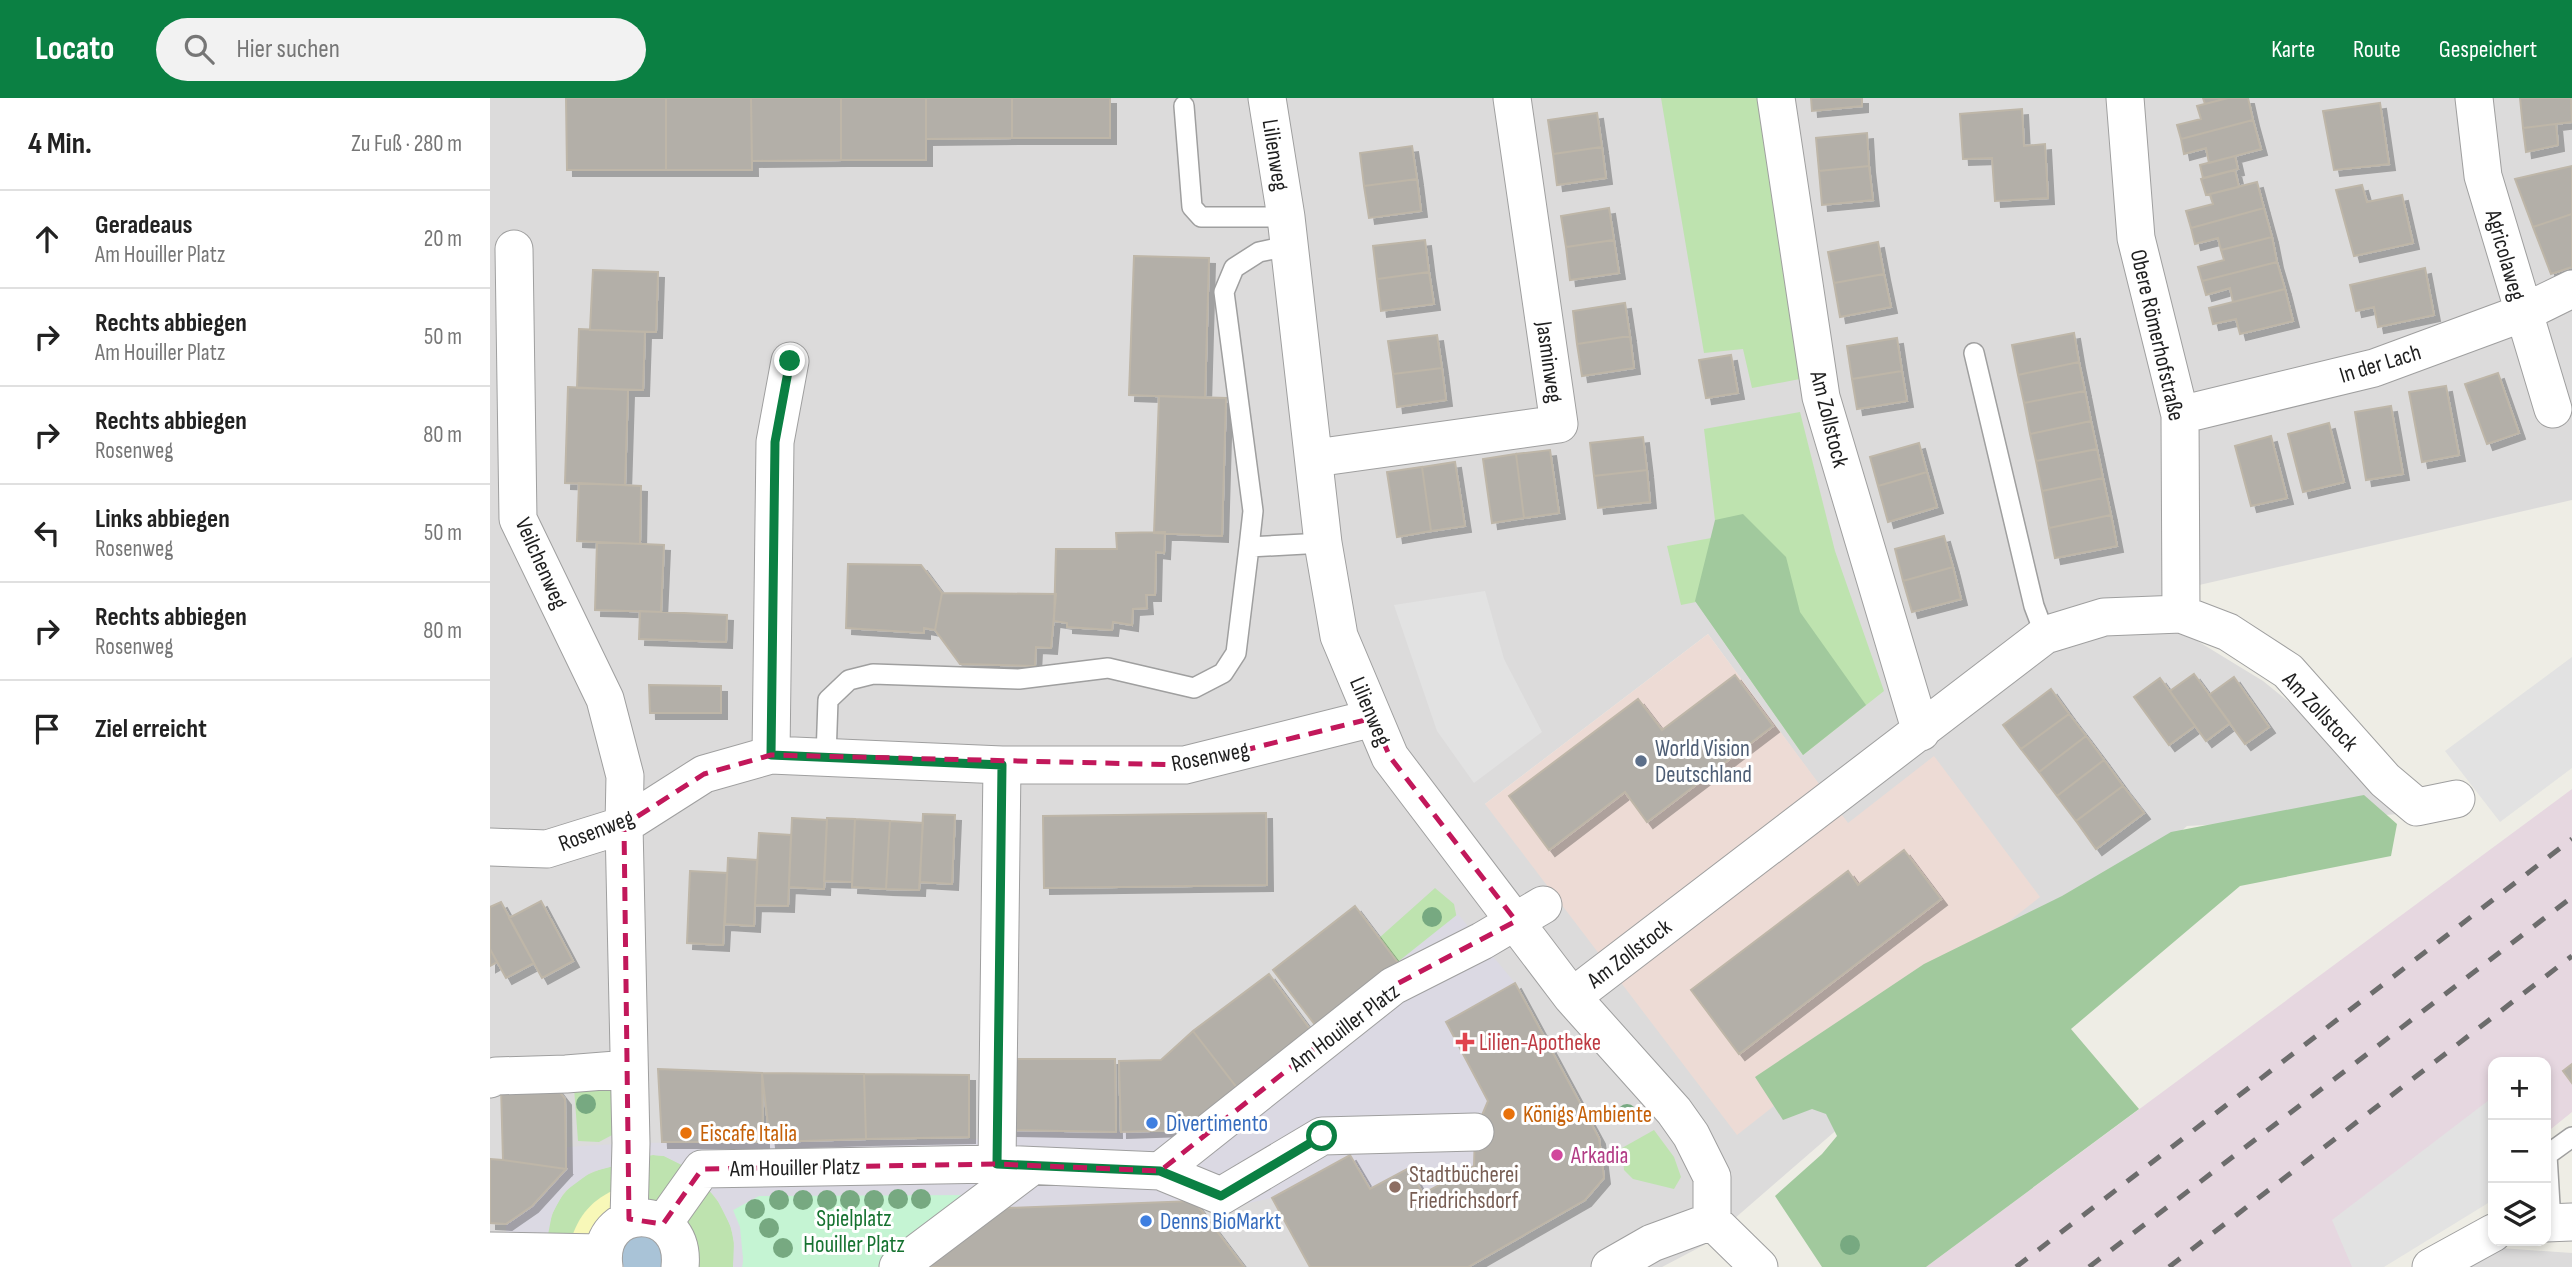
<!DOCTYPE html>
<html lang="de">
<head>
<meta charset="utf-8">
<style>
	body { margin:0; font-family:"Sofia Sans Condensed",sans-serif; background:#f2f2f2; color:#222 }
	.controls { position:absolute; right:21px; bottom:21px; display:grid; overflow:hidden; border-radius:14px; box-shadow:0 4px 10px #0003 }
	.controls button { width:63px; height:63px; display:grid; place-items:center; padding:0; border:0; border-bottom:2px solid #e0e0e0; background:#fff; color:#222; font:35px sans-serif }
	.stop { position:absolute; width:21px; height:21px; margin:-16px; border:5px solid #0b8043; border-radius:50%; background:#fff }
	.stop.end { background:#0b8043; border-color:#fff; box-shadow:0 2px 7px #0008 }
	.list { margin:0; padding:0; list-style:none }
	h2 { display:flex; justify-content:space-between; align-items:center; height:91px; margin:0; padding:0 28px; font-size:30px }
	h2 small { font-size:23px; font-weight:400; color:#767676 }
	.list li { display:grid; grid-template-columns:46px 1fr auto; gap:21px; align-items:center; box-sizing:border-box; height:98px; padding:0 28px; border-top:2px solid #e0e0e0 }
	.list b { display:block; font-size:26px; white-space:nowrap }
	.list p { margin:0; font-size:23px; white-space:nowrap; color:#767676 }
	.list em { font-size:23px; font-style:normal; color:#767676 }
	.icon { flex:none; width:38px; height:38px; fill:none; stroke:currentColor; stroke-width:2; stroke-linecap:round; stroke-linejoin:round }
	.map { position:relative; flex:none; width:2082px; height:1169px; overflow:hidden }
	header { display:flex; align-items:center; gap:42px; box-sizing:border-box; height:98px; padding:0 35px; background:#0b8043; color:#fff }
	header strong { font-size:33px }
	nav { display:flex; gap:38px; margin-inline-start:auto; font-size:24px }
	.search { width:490px; height:63px; background:#f2f2f2; display:flex; align-items:center; gap:18px; box-sizing:border-box; padding:0 24px; border-radius:38px; color:#767676; font-size:26px }
	main { display:flex }
	aside { flex:1; background:#fff }
	.map>svg:first-child { display:block }
	.residential { fill:#dcdbdb; fill-rule:evenodd }
	.commercial { fill:#eddbd5 }
	.industrial { fill:#e6d7e0 }
	.grass { fill:#bee3af }
	.forest { fill:#a1c99d }
	.sand { fill:#f8f8b8 }
	.park { fill:#c5f4d3 }
	.parking { fill:#e2e2e2 }
	.plaza { fill:#dbd9e3; fill-rule:evenodd }
	.water { fill:#a9c3d7 }
	.building { fill:#b3afa8; stroke:#beb6a8; stroke-width:2; filter:url(#shadow) }
	.lines { fill:none; stroke-linecap:round; stroke-linejoin:round }
	.lane-casing { stroke:#9f9f9f; stroke-width:22 }
	.street-casing { stroke:#9f9f9f; stroke-width:39 }
	.lane { stroke:#fff; stroke-width:19 }
	.street { stroke:#fff; stroke-width:37 }
	.rail { stroke:#6c6c6c; stroke-width:5; stroke-dasharray:14 14; stroke-linecap:butt }
	.tree { fill:#77a981 }
	.route { stroke:#0b8043; stroke-width:9 }
	.marked { fill:none; stroke:#c2185b; stroke-width:5; stroke-dasharray:14 9; stroke-linejoin:round }
	.service-dot { fill:#5c6f8a; stroke:#fff; stroke-width:2.5 }
	.health-dot { fill:#e0444e; stroke:#fff; stroke-width:2.5 }
	.food-dot { fill:#e8710a; stroke:#fff; stroke-width:2.5 }
	.shop-dot { fill:#3f7fe0; stroke:#fff; stroke-width:2.5 }
	.hotel-dot { fill:#d1479c; stroke:#fff; stroke-width:2.5 }
	.education-dot { fill:#8d6e63; stroke:#fff; stroke-width:2.5 }
	.labels { text-anchor:middle; stroke-width:6; stroke-linejoin:round; paint-order:stroke }
	.street-label { font-size:23px; fill:#1e1e1e; stroke:#fff }
	.service-label { font-size:23px; fill:#4e5e75; stroke:#fff; text-anchor:start }
	.health-label { font-size:23px; fill:#be3a42; stroke:#fff; text-anchor:start }
	.food-label { font-size:23px; fill:#c56008; stroke:#fff; text-anchor:start }
	.shop-label { font-size:23px; fill:#366cbe; stroke:#fff; text-anchor:start }
	.hotel-label { font-size:23px; fill:#b23c85; stroke:#fff; text-anchor:start }
	.education-label { font-size:23px; fill:#785e54; stroke:#fff; text-anchor:start }
	.park-label { font-size:23px; fill:#167230; stroke:#fff }
</style>
</head>
<body>
<header>
<strong>Locato</strong>
<div class="search"><svg class="icon" aria-label="search" viewBox="0 0 24 24"><circle cx="10" cy="10" r="6"/><path d="M15 15l6 6"/></svg>Hier suchen</div>
<nav><a>Karte</a><a>Route</a><a>Gespeichert</a></nav>
</header>
<main>
<aside>
<h2>4 Min.<small>Zu Fuß · 280 m</small></h2>
<ul class="list">
<li><svg class="icon" aria-label="ahead" viewBox="0 0 24 24"><path d="M12 20V5M6 11l6-6 6 6"/></svg><div><b>Geradeaus</b><p>Am Houiller Platz</p></div><em>20 m</em></li>
<li><svg class="icon" aria-label="right" viewBox="0 0 24 24"><path d="M7 20v-9h11M14 6l5 5-5 5"/></svg><div><b>Rechts abbiegen</b><p>Am Houiller Platz</p></div><em>50 m</em></li>
<li><svg class="icon" aria-label="right" viewBox="0 0 24 24"><path d="M7 20v-9h11M14 6l5 5-5 5"/></svg><div><b>Rechts abbiegen</b><p>Rosenweg</p></div><em>80 m</em></li>
<li><svg class="icon" aria-label="left" viewBox="0 0 24 24"><path d="M17 20v-9H6M10 6l-5 5 5 5"/></svg><div><b>Links abbiegen</b><p>Rosenweg</p></div><em>50 m</em></li>
<li><svg class="icon" aria-label="right" viewBox="0 0 24 24"><path d="M7 20v-9h11M14 6l5 5-5 5"/></svg><div><b>Rechts abbiegen</b><p>Rosenweg</p></div><em>80 m</em></li>
<li><svg class="icon" aria-label="arrive" viewBox="0 0 24 24"><path d="M6 21V4h12l-3 4 3 4H6"/></svg><div><b>Ziel erreicht</b></div></li>
</ul>
</aside>
<div class="map">
<svg width="2082" height="1169" viewBox="0 0 2082 1169">
	<defs>
		<filter id="shadow"><feDropShadow dx="6" dy="6" stdDeviation="0" flood-color="#0004"/></filter>
	</defs>
	<rect width="100%" height="100%" fill="#eeede5"/>
	<path class="residential" d="M0 0H2082V402L1696 490V536L1773 583 1845 641 1911 716 1697 728 1214 1147 1172 1169H0ZM1218 536 1358 726 995 706Z
		M2010 1150 2082 1155V1169H1979Z"/>
	<path class="commercial" d="M1218 536 1358 725 1444 658 1550 799 1247 1037 995 706Z"/>
	<path class="industrial" d="M2082 691V1014L2056 1035V964H2003V1076L1884 1169H1436Z"/>
	<path class="grass" d="M1171 0H1271L1310 281 1262 290 1253 251 1214 255Z
		M1310 314 1345 453 1394 593 1313 657 1206 504 1191 507 1177 448 1227 439 1214 331Z
		M945 790 964 806 969 831 911 868 889 840Z
		M84 990 132 992 124 1036 109 1044 88 1043Z
		M1164 1032 1184 1059 1191 1079 1184 1091 1143 1081 1134 1072 1132 1050Z
		M163 1057 174 1058 192 1067 171 1114 156 1111 149 1059Z
		M124 1068 129 1090 80 1145 57 1142C60 1101 85 1075 124 1068Z
		M217 1090C238 1113 248 1138 243 1169H201L189 1127Z"/>
	<path class="forest" d="M1253 416 1296 459 1310 514 1376 607 1313 657 1205 503 1225 422Z
		M1874 697 1907 726 1901 758 1750 788 1581 931 1649 1011 1436 1169H1332L1285 1098 1332 1056 1347 1038 1336 1016 1322 1011 1293 1022 1265 979 1434 866 1572 798 1681 734Z"/>
	<path class="sand" d="M129 1090 136 1111 108 1135 80 1145C88 1117 102 1101 129 1090Z"/>
	<path class="park" d="M269 1097H485L394 1169H252L253 1161 243 1112Z"/>
	<path class="parking" d="M995 493 1014 561 1052 634 984 685 947 633 904 507Z
		M2082 559V670L2010 724 1955 653Z
		M2003 999V1102L1894 1169H1862L1842 1122Z"/>
	<path class="plaza" d="M968 816 1025 885 956 924 998 1003 985 1034 984 1068 933 1096 880 1091 860 1057 782 1100 740 1109 704 1103 518 1110 445 1169 483 1097 269 1098 243 1112 250 1129 253 1161 252 1169H243L244 1144 241 1129 227 1101 217 1090 131 1162 134 1169H104L17 1154 16 1126 42 1108 76 1071 77 1049 141 1045 507 1041 521 1032 693 1035ZM163 1057 174 1058 192 1067 164 1112 149 1110V1059ZM124 1068 123 1117 103 1148 57 1142 62 1116 74 1094 101 1074Z"/>
	<path class="water" d="M147 1137 168 1141 174 1169H134C127 1154 134 1144 147 1137Z"/>
	<path class="building" d="M76 0H176V72H77Z
		M176 0H261L262 72H176Z
		M261 0H351V62L262 63Z
		M351 0H436V62H351Z
		M436 0H522V40L436 41Z
		M522 0H620V40H522Z
		M1321 0H1372V8L1322 13Z
		M1713 0H1738L1715 6Z
		M1738 0H1758L1763 22 1691 41 1687 27 1711 21 1707 8Z
		M2030 0H2081L2082 24 2033 30Z
		M1890 5 1899 66 1844 72 1833 13Z
		M1532 11 1534 48 1555 46 1558 100 1505 103 1502 60 1473 61 1470 16Z
		M1107 15 1112 49 1063 56 1058 22Z
		M1763 22 1771 51 1719 65 1716 50 1694 56 1691 41Z
		M2066 26 2068 47 2036 54 2033 30Z
		M1377 35 1379 68 1329 73 1326 40Z
		M922 48 927 81 874 88 870 55Z
		M1112 49 1116 80 1067 87 1063 56Z
		M1745 58 1748 71 1713 80 1710 67Z
		M1379 68 1383 102 1332 107 1329 73Z
		M2082 68V116L2043 129 2025 81Z
		M1745 72 1749 89 1716 97 1711 81Z
		M927 81 931 113 879 120 874 88Z
		M1767 84 1774 110 1701 130 1696 113 1723 106 1720 96Z
		M1872 87 1877 104 1912 97 1923 145 1864 158 1846 92Z
		M1119 110 1124 142 1076 149 1071 118Z
		M1774 110 1782 139 1731 152 1728 140 1705 146 1701 130Z
		M2082 116V169L2061 176 2043 129Z
		M1782 139 1787 164 1712 183 1708 169 1734 162 1731 152Z
		M935 142 939 174 887 181 883 148Z
		M1124 142 1129 175 1080 182 1076 149Z
		M1388 144 1394 176 1344 185 1338 154Z
		M644 158 719 160 715 300 639 297Z
		M1787 164 1795 191 1743 204 1740 190 1716 197 1712 183Z
		M1935 170 1944 217 1888 229 1884 209 1866 213 1860 187Z
		M103 172 168 174 166 234 100 232Z
		M939 174 944 206 891 213 887 181Z
		M1394 176 1401 209 1350 219 1344 185Z
		M1795 191 1803 223 1750 236 1746 221 1723 226 1719 210Z
		M1135 205 1140 238 1087 246 1083 213Z
		M89 231 155 234 153 292 87 290Z
		M1584 235 1589 264 1528 277 1522 247Z
		M947 237 952 270 903 276 898 243Z
		M1140 238 1144 270 1092 278 1087 246Z
		M1407 240 1412 273 1362 281 1357 248Z
		M1241 257 1248 295 1216 300 1209 262Z
		M1589 264 1595 293 1534 305 1528 277Z
		M952 270 956 302 907 309 903 276Z
		M1412 273 1417 303 1367 311 1362 281Z
		M2008 275 2029 335 1997 346 1975 286Z
		M1956 288 1969 357 1932 364 1919 294Z
		M78 289 138 292 135 387 75 385Z
		M1595 293 1601 323 1540 336 1534 305Z
		M669 298 736 300 732 438 664 435Z
		M1901 308 1913 376 1876 382 1865 314Z
		M1601 323 1607 351 1546 363 1540 336Z
		M1839 325 1854 384 1813 394 1798 336Z
		M1781 338 1797 400 1761 408 1745 348Z
		M1153 339 1157 372 1104 378 1100 345Z
		M1429 345 1437 374 1388 388 1380 359Z
		M1607 351 1613 380 1552 393 1546 363Z
		M1060 352 1069 415 1034 420 1026 356Z
		M1026 356 1034 420 1002 425 993 361Z
		M965 364 975 428 941 433 932 369Z
		M932 369 941 433 907 439 897 374Z
		M1157 372 1160 404 1108 410 1104 378Z
		M1437 374 1447 409 1398 424 1388 388Z
		M1613 380 1621 417 1559 430 1552 393Z
		M89 385 151 388 150 446 87 443Z
		M1621 417 1627 448 1565 460 1559 430Z
		M675 434 674 455 666 454 665 497H656L657 510 643 511 642 527 623 524 622 532 577 529V525L564 523 566 451H627L626 435Z
		M1454 438 1463 469 1413 483 1405 451Z
		M107 444 174 447 171 514 105 512Z
		M358 466 431 467 452 495 445 532 434 530V535L356 530Z
		M1463 469 1471 501 1422 514 1413 483Z
		M452 495 566 496 561 550 546 549 545 568 470 566 445 532Z
		M150 513 237 517 236 544 149 541Z
		M1704 576 1740 625 1716 643 1680 593Z
		M1245 577 1283 628 1157 724 1135 694 1059 752 1019 698 1148 601 1172 632Z
		M1744 579 1779 629 1755 646 1719 597Z
		M1670 580 1705 628 1679 647 1644 599Z
		M159 587 231 588V615H160Z
		M1561 591 1579 616 1531 651 1513 627Z
		M1579 616 1596 638 1549 674 1531 651Z
		M1596 638 1614 662 1567 698 1549 674Z
		M1614 662 1633 688 1586 723 1567 698Z
		M1633 688 1654 715 1606 751 1586 723Z
		M776 715 777 787 554 790 553 718Z
		M433 716 465 717 462 786 430 784Z
		M302 720 337 722 334 791 299 789Z
		M337 720 365 721 362 784 334 783Z
		M365 721 400 723 396 791 362 789Z
		M400 723 433 725 429 792 396 791Z
		M269 735 301 737 298 808 265 807Z
		M1414 752 1451 801 1249 956 1201 892 1358 773 1368 787Z
		M238 760 267 762 264 828 235 826Z
		M200 773 237 775 233 847 197 845Z
		M51 803 83 863 52 880 19 820Z
		M11 804 44 865 16 880 0 851V809Z
		M865 808 908 865 826 928 783 872Z
		M0 851 7 864 0 868Z
		M779 876 822 934 748 991 703 933Z
		M1025 885 1109 1040 1114 1080 1095 1102 978 1169H820L782 1100 860 1057 880 1091 919 1070 933 1096 984 1068 985 1034 998 1003 956 924Z
		M703 933 748 991 690 1032 631 1034 629 963 671 962Z
		M520 961H625L626 1034 521 1032Z
		M2082 966V985L2073 973Z
		M168 971 272 975 273 1044H172Z
		M272 975 374 976 376 1041 280 1044Z
		M374 976 479 977V1039L376 1041Z
		M65 988 75 1001 76 1071 13 1062 11 989Z
		M0 1061 13 1062 76 1071 42 1108 16 1126 0 1125Z
		M704 1103 754 1169H438L493 1118 518 1110Z"/>
	<g class="lines">
		<defs>
			<path id="lane" d="M694 8 702 109 711 119H796
				M798 148 769 154 744 170 734 194 763 413 759 449 833 445
				M1484 255 1544 508 1555 537
				M336 659 338 602 359 582 383 576 529 581 618 570 704 590 733 575 746 555 759 449
				M2061 1124 2057 1057 2082 1039"/>
			<path id="street" d="M777 0 796 119 833 445 849 538 900 659 1082 899 1184 1013 1201 1037 1222 1079V1123
				M1286 0 1331 299 1431 634
				M1635 0 1646 140 1690 317 1691 516
				M1984 0 1993 78 2063 311
				M24 151 28 421 115 601 135 678 134 727 141 1045 139 1121
				M1690 317 1884 270 2033 215 2082 191
				M825 360 1069 326 1022 0
				M281 657 285 344 300 263
				M0 749 57 751 134 727 214 676 281 657 512 667H695L883 620
				M1082 899 1555 537 1614 519 1691 516 1738 534 1798 573 1895 682 1927 709 1966 701
				M0 981 6 978 76 976 139 971
				M507 1066 512 667
				M670 1073 731 1098 832 1038 985 1034
				M1222 1123 1269 1169
				M2056 1125 2082 1124
				M173 1126 212 1071 507 1066 670 1073 903 888 992 843 1053 807
				M0 1153 112 1155
				M114 1169C105 1104 197 1103 190 1169
				M408 1169 542 1068
				M1120 1169 1162 1145 1222 1123
				M1941 1169 2003 1135"/>
		</defs>
		<use href="#lane" class="lane-casing"/>
		<use href="#street" class="street-casing"/>
		<use href="#lane" class="lane"/>
		<use href="#street" class="street"/>
		<path class="rail" d="M1526 1169 2082 741
			M1599 1169 2082 799
			M1679 1169 2082 858"/>
	</g>
	<g class="tree">
		<circle cx="942" cy="819" r="10"/>
		<circle cx="96" cy="1006" r="10"/>
		<circle cx="1137" cy="1016" r="10"/>
		<circle cx="408" cy="1101" r="10"/>
		<circle cx="431" cy="1101" r="10"/>
		<circle cx="289" cy="1102" r="10"/>
		<circle cx="313" cy="1102" r="10"/>
		<circle cx="337" cy="1102" r="10"/>
		<circle cx="360" cy="1102" r="10"/>
		<circle cx="384" cy="1102" r="10"/>
		<circle cx="265" cy="1111" r="10"/>
		<circle cx="279" cy="1130" r="10"/>
		<circle cx="1360" cy="1147" r="10"/>
		<circle cx="293" cy="1150" r="10"/>
	</g>
	<g class="lines">
		<path class="route" d="M300 263 285 344 281 657 512 667 507 1066 670 1073 731 1098 832 1038"/>
	</g>
	<path class="marked" d="M883 620 900 659 1026 823 903 888 670 1073 507 1066 212 1071 173 1126 139 1121 134 727 214 676 281 657 695 667Z"/>
	<circle class="service-dot" cx="1151" cy="663" r="7"/>
	<path class="health-dot" d="M971.5 933.5h7v7h7v7h-7v7h-7v-7h-7v-7h7z"/>
	<g class="food-dot">
		<circle cx="1019" cy="1016" r="7"/>
		<circle cx="196" cy="1035" r="7"/>
	</g>
	<g class="shop-dot">
		<circle cx="662" cy="1025" r="7"/>
		<circle cx="656" cy="1123" r="7"/>
	</g>
	<circle class="hotel-dot" cx="1067" cy="1057" r="7"/>
	<circle class="education-dot" cx="905" cy="1089" r="7"/>
	<g class="labels">
		<g class="street-label">
			<text transform="translate(786 57) rotate(81)" y="8">Lilienweg</text>
			<text transform="translate(2016 157) rotate(74)" y="8">Agricolaweg</text>
			<text transform="translate(1668 237) rotate(77)" y="8">Obere Römerhofstraße</text>
			<text transform="translate(1060 264) rotate(82)" y="8">Jasminweg</text>
			<text transform="translate(1890 265) rotate(-17)" y="8">In der Lach</text>
			<text transform="translate(1340 321) rotate(76)" y="8">Am Zollstock</text>
			<text transform="translate(52 465) rotate(66)" y="8">Veilchenweg</text>
			<text transform="translate(881 613) rotate(67)" y="8">Lilienweg</text>
			<text transform="translate(1831 613) rotate(47)" y="8">Am Zollstock</text>
			<text transform="translate(720 658) rotate(-11)" y="8">Rosenweg</text>
			<text transform="translate(106 732) rotate(-21)" y="8">Rosenweg</text>
			<text transform="translate(1139 855) rotate(-37)" y="8">Am Zollstock</text>
			<text transform="translate(854 929) rotate(-37)" y="8">Am Houiller Platz</text>
			<text transform="translate(305 1069) rotate(-1)" y="8">Am Houiller Platz</text>
		</g>
		<g class="service-label">
			<text x="1165" y="658">World Vision<tspan x="1165" dy="26">Deutschland</tspan></text>
		</g>
		<g class="health-label">
			<text x="989" y="952">Lilien-Apotheke</text>
		</g>
		<g class="food-label">
			<text x="1033" y="1024">Königs Ambiente</text>
			<text x="210" y="1043">Eiscafe Italia</text>
		</g>
		<g class="shop-label">
			<text x="676" y="1033">Divertimento</text>
			<text x="670" y="1131">Denns BioMarkt</text>
		</g>
		<g class="hotel-label">
			<text x="1081" y="1065">Arkadia</text>
		</g>
		<g class="education-label">
			<text x="919" y="1084">Stadtbücherei<tspan x="919" dy="26">Friedrichsdorf</tspan></text>
		</g>
		<g class="park-label">
			<text x="364" y="1128">Spielplatz<tspan x="364" dy="26">Houiller Platz</tspan></text>
		</g>
	</g>
</svg>
<div class="controls">
<button>+</button>
<button>−</button>
<button><svg class="icon" aria-label="layers" viewBox="0 0 24 24"><path d="M12 4l9 5-9 5-9-5zM3 14l9 5 9-5"/></svg></button>
</div>
<div class="stop" style="left:832px;top:1038px"></div>
<div class="stop end" style="left:300px;top:263px"></div>
</div>
</main>
</body>
</html>
